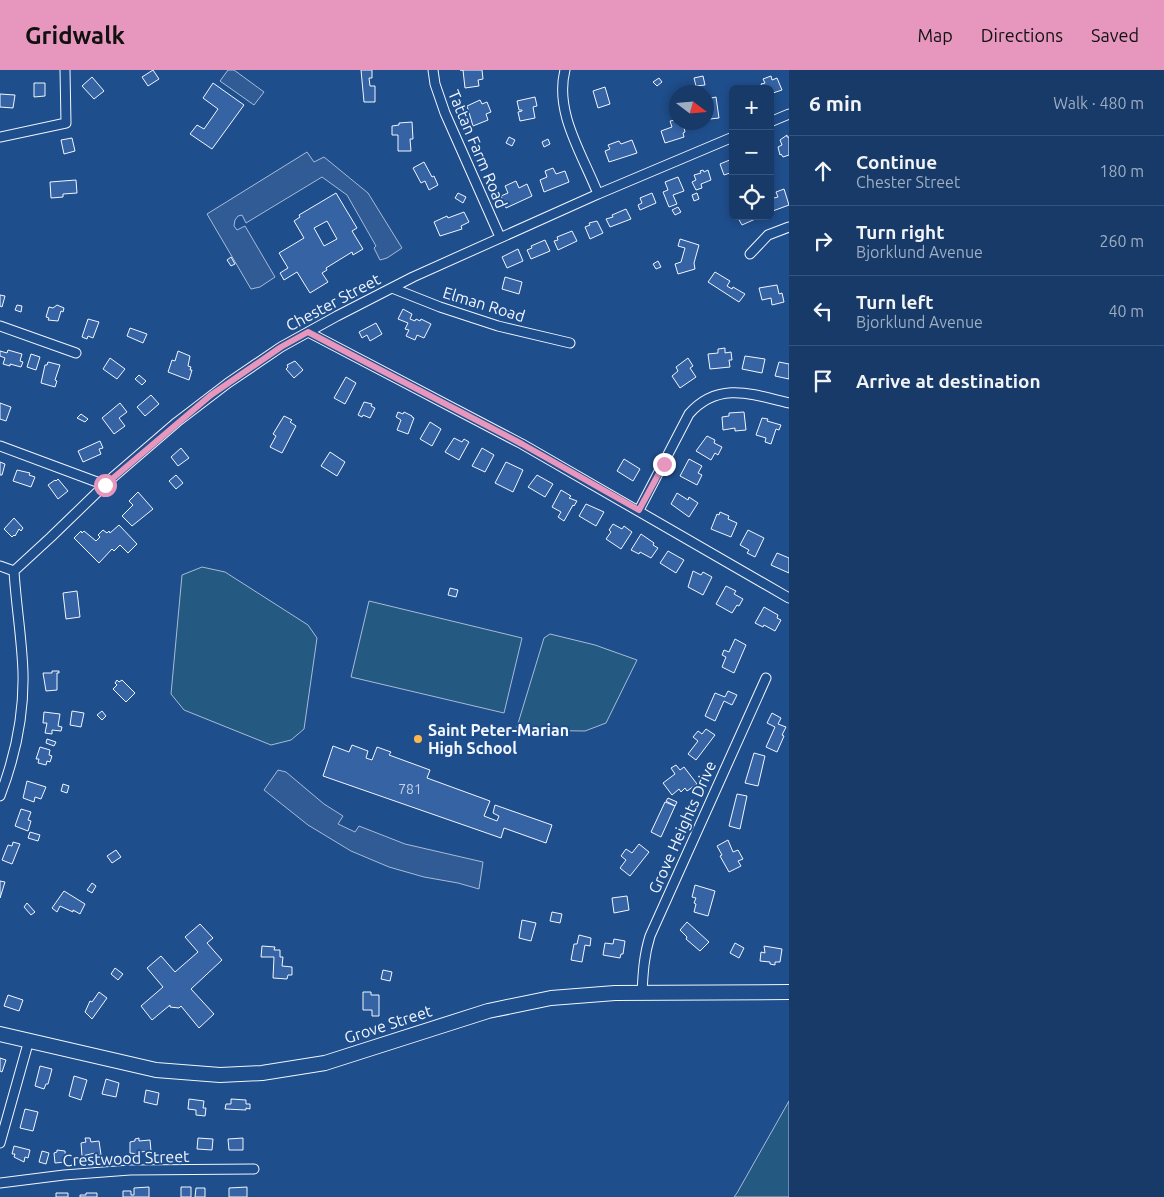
<!DOCTYPE html>
<html lang="en">
<head>
<meta charset="utf-8">
<style>
	body { margin:0; font-family:Ubuntu,sans-serif; background:#244571; color:#f1f3f6 }
	.controls { position:absolute; right:15px; top:15px; display:grid; overflow:hidden; border-radius:8px; box-shadow:0 2px 8px #0003 }
	.controls button { width:45px; height:45px; display:grid; place-items:center; padding:0; border:0; border-bottom:1px solid #36547d; background:#173a69; color:#f1f3f6; font:25px sans-serif }
	.compass { position:absolute; left:669px; top:15px; width:45px; height:45px; border-radius:50%; background:#173a69; box-shadow:0 2px 8px #0003; rotate:106deg }
	.stop { position:absolute; width:15px; height:15px; margin:-11px; border:4px solid #e797bd; border-radius:50%; background:#fff }
	.stop.end { background:#e797bd; border-color:#fff; box-shadow:0 1px 5px #0008 }
	.list { margin:0; padding:0; list-style:none }
	h2 { display:flex; justify-content:space-between; align-items:center; height:65px; margin:0; padding:0 20px; font-size:21px }
	h2 small { font-size:16px; font-weight:400; color:#9eadc0 }
	.list li { display:grid; grid-template-columns:32px 1fr auto; gap:15px; align-items:center; box-sizing:border-box; height:70px; padding:0 20px; border-top:1px solid #36547d }
	.list b { display:block; font-size:19px; white-space:nowrap }
	.list p { margin:0; font-size:16px; white-space:nowrap; color:#9eadc0 }
	.list em { font-size:16px; font-style:normal; color:#9eadc0 }
	.icon { flex:none; width:28px; height:28px; fill:none; stroke:currentColor; stroke-width:2; stroke-linecap:round; stroke-linejoin:round }
	.map { position:relative; flex:none; width:789px; height:1127px; overflow:hidden }
	header { display:flex; align-items:center; gap:30px; box-sizing:border-box; height:70px; padding:0 25px; background:#e797bd; color:#111 }
	header strong { font-size:24px }
	nav { display:flex; gap:28px; margin-inline-start:auto; font-size:18px }
	main { display:flex }
	aside { flex:1; background:#173a69 }
	.map>svg:first-child { display:block }
	.green { fill:#245a82; stroke:#a8bbd7 }
	.parking { fill:#305b95; stroke:#a8bbd7 }
	.building { fill:#3563a3; stroke:#f2f6ff; fill-rule:evenodd }
	.lines { fill:none; stroke-linecap:round; stroke-linejoin:round }
	.minor-casing { stroke:#f2f6ff; stroke-width:11 }
	.primary-casing { stroke:#f2f6ff; stroke-width:16 }
	.minor { stroke:#1f4e8c; stroke-width:9 }
	.primary { stroke:#1f4e8c; stroke-width:14 }
	.route { stroke:#e797bd; stroke-width:6 }
	.poi-dot { fill:#ffb74d; stroke:#1f4e8c; stroke-width:2 }
	.labels { text-anchor:middle; stroke-width:4; stroke-linejoin:round; paint-order:stroke }
	.number-label { font-size:14px; fill:#c3d1e8 }
	.street-label { font-size:16px; fill:#f2f6ff; stroke:#1f4e8c }
	.poi-label { font-size:16px; font-weight:bold; fill:#f2f6ff; stroke:#1f4e8c; text-anchor:start }
</style>
</head>
<body>
<header>
<strong>Gridwalk</strong>
<nav><a>Map</a><a>Directions</a><a>Saved</a></nav>
</header>
<main>
<div class="map">
<svg width="789" height="1127" viewBox="0 0 789 1127">
	<rect width="100%" height="100%" fill="#1f4e8c"/>
	<path class="green" d="M202 497 225 502 308 555 317 568 304 659 291 670 271 675 184 640 171 624 182 505Z
		M369 531 522 568 504 643 351 607Z
		M550 564 595 575 637 590 606 653 585 661 516 660 544 568Z
		M789 1031V1127H734L737 1123Z"/>
	<path class="parking" d="M228 0H234L264 22 254 35 220 11Z
		M307 82 314 92 324 87 368 123 402 178 387 188 380 190 374 178 376 176 347 125 322 107 246 153 242 145 238 146 235 150 234 156 237 160 245 156 275 207 260 217 251 219 207 144Z
		M278 700 286 702 324 734 343 746 338 754 355 762 359 756 405 774 483 792 479 819 458 813 424 807 389 797 351 781 308 755 264 720Z"/>
	<path class="building" d="M153 0 159 9 148 16 142 7Z
		M361 0H372V8H369L370 16H375V32H364Z
		M460 0H482L483 9 478 10 479 16 465 18 463 0Z
		M703 6 705 15 696 16 694 8Z
		M771 6 772 10 777 8 782 20 770 24V19H763L761 14 765 13 763 9Z
		M92 7 104 21 94 29 82 16Z
		M659 8 662 12 657 16 653 12Z
		M34 13H45V26L34 27Z
		M213 13 244 35 212 79 190 64 197 55 204 59 218 39 203 28Z
		M605 17 610 34 598 38 593 21Z
		M0 24 15 25 13 38 0 37Z
		M535 27 537 36 533 37 535 48 520 51 518 42 522 41V40H519L517 31Z
		M716 27 719 48 710 49 706 29Z
		M480 30 482 34 487 32 491 42 486 44 488 50 473 56 467 36Z
		M676 50 678 55 683 53 685 62 683 63 684 67 665 73 661 61 672 57 670 51Z
		M412 52 413 69H410L411 81H398V65H392V56L399 55V53Z
		M787 65V67H789V85L783 87 781 84 780 85 778 77 782 75 780 70Z
		M509 67 515 70 512 76 506 73Z
		M72 68 75 81 64 84 61 70Z
		M548 69 550 74 544 77 542 72Z
		M632 70 637 83 609 92 605 81 610 79 608 75 619 71 621 74Z
		M732 89 733 102 724 105 720 94Z
		M424 92 432 107 434 106 438 115 429 120 425 111 421 113 413 98Z
		M553 98 556 104 565 101 569 112 544 122 540 110 547 107 545 101Z
		M703 100 704 102 708 100 711 110 701 114 702 118 696 120 692 112 696 110 694 105 701 103 700 101Z
		M678 107 684 121 673 125 677 134 669 137 663 122 668 120 665 112Z
		M76 110 77 123 63 124V127L51 128 50 112Z
		M516 111 519 118 527 114 532 126 506 138 501 126 508 123 505 116Z
		M784 119 789 135 770 142V129L778 127 776 122Z
		M336 123 357 158 352 161 363 179 353 185 352 182 326 198 327 200 322 203 328 212 310 223 297 202 284 210 280 203 288 198 279 183 304 168 294 151 300 147 299 145ZM327 151 337 169 324 176 314 158Z
		M458 123 466 127 463 133 455 128Z
		M652 123 656 133 640 140 638 135 642 133 640 128Z
		M697 123 699 129 694 131 692 125Z
		M678 137 681 142 675 145 672 140Z
		M626 139 631 149 610 157 606 149 613 147 612 145Z
		M464 142 469 152 461 156 462 159 440 166 434 152 447 146 448 148Z
		M741 146H762L742 155 738 148Z
		M597 151 603 163 590 169 585 157 590 155 589 153Z
		M572 161 577 171 558 180 554 171 558 170 557 167Z
		M680 169 699 175 694 193 695 199 678 204 675 194 681 192 685 178 678 176Z
		M545 170 550 181 531 189 527 180 532 178 531 176Z
		M518 179 523 191 507 198 502 187Z
		M231 187 235 194 231 196 227 190Z
		M658 191 661 197 656 199 653 194Z
		M715 202 730 211 727 216 732 219 733 217 745 224 739 232 708 212Z
		M505 207 522 212 519 224 502 219Z
		M777 215 779 224 782 223 784 232 772 235 771 228 762 230 759 218Z
		M0 225 5 226 2 237 0 236Z
		M17 235 22 236 21 242 15 240Z
		M57 235 64 238 63 242 61 241 58 251 48 250 49 248 46 247 49 237 53 238Z
		M403 239 412 244 410 249 415 251 416 249 420 251 421 249 431 254 424 268 417 265 415 270 406 266 409 260 405 259 408 253 398 249Z
		M88 249 99 252 93 268 88 266 87 269 82 267Z
		M376 253 382 264 370 271 367 265 362 268 359 262Z
		M130 258 147 264 143 273 127 266Z
		M725 278V283L731 282 732 290H729L730 297 710 299 708 284 718 283V279Z
		M8 280 22 284 20 291 23 292 21 297 10 294V296L3 294 5 288 0 286V281L7 283Z
		M178 281 190 286 188 296 191 297 190 300H192L189 310 168 302 172 290 175 291Z
		M31 284 40 287 36 300 27 297Z
		M745 286 765 289 762 303 742 299Z
		M110 288 125 299 117 309 103 299Z
		M688 288 693 296 690 298 696 307 680 318 672 306 678 301 676 297Z
		M295 291 303 300 294 308 286 299 288 297 287 295Z
		M48 292 60 295 55 310 57 311 55 317 41 313 45 295H47Z
		M779 292 789 294V309L775 306Z
		M139 305 146 311 142 315 135 309Z
		M346 307 356 313 345 334 334 328Z
		M151 325 159 334 145 346 137 337Z
		M364 332 372 334 371 336 375 338 370 348 363 345 362 347 358 345Z
		M0 333 11 337 6 351 0 349Z
		M120 333 127 342 119 348 125 356 114 364 102 348Z
		M398 342 403 344 404 342 412 346V347L414 348 408 364 397 360 401 350 396 347Z
		M744 342 746 360 735 361V358L723 360 722 347 729 346V343Z
		M81 344 88 349 85 352 77 348Z
		M284 346 292 350 290 352 296 356 282 383 270 377 276 366 273 364Z
		M762 348 768 349 767 351 781 355 779 360 776 359 771 374 765 372 766 368 756 365Z
		M430 352 441 359 432 376 420 369Z
		M707 366 715 370 714 373 722 377 718 385 715 383 711 390 696 381Z
		M454 368 462 372 464 369 469 372 459 390 445 382Z
		M100 371 103 378 99 379 101 384 83 392 78 381Z
		M181 378 189 388 178 396 171 387Z
		M482 378 494 385 485 402 472 396Z
		M330 382 345 392 337 406 321 396Z
		M624 389 640 399 633 411 617 401Z
		M689 389 702 396 698 403 702 405 697 415 680 406Z
		M0 392 5 394 2 405H0Z
		M506 392 523 400 513 422 495 413Z
		M17 400 30 403 29 405 35 407 31 417 13 411Z
		M176 405 183 413 176 419 169 411Z
		M537 405 553 414 545 427 528 417Z
		M58 409 68 421 58 429 48 415 55 410 56 411Z
		M561 420 571 426 569 428 577 431 574 436 573 435 564 451 558 447 561 442 552 437Z
		M138 422 153 439 132 456 122 446 133 435 129 431Z
		M677 423 688 430 689 427 698 433 689 447 671 434Z
		M586 434 604 442 596 456 579 446Z
		M720 442 729 446 728 449 737 453 731 467 711 459 717 444 719 445Z
		M14 448 23 458 21 461 19 459 15 466 14 465 12 467 4 459Z
		M613 454 622 459 624 456 632 462 621 479 606 469 611 462 609 460Z
		M119 455 137 474 128 483 120 475 114 481 112 479 99 493 74 468 81 461 82 463 84 461 96 471 100 467 98 465 103 460 107 463 109 461 110 463Z
		M748 460 764 468 755 487 747 483 749 480 740 475Z
		M641 464 654 473 653 475 658 478 651 488 640 482 639 484 631 480Z
		M668 481 684 490 676 503 660 493Z
		M777 483 789 488V503L771 495Z
		M693 501 701 505 703 502 712 507 703 525 688 517Z
		M726 516 736 521 734 524 743 529 739 536 737 535 732 543 716 534Z
		M450 518 458 520 456 527 448 525Z
		M77 521 80 547 66 549 63 523Z
		M764 537 778 545 777 548 781 550 775 561 764 555 763 557 755 553Z
		M735 569 746 575 734 603 722 597 726 587 722 585 724 580 729 582Z
		M52 601H59V603H57V620L46 621 43 603H52Z
		M117 610 119 612 122 610 135 623 126 632 113 619 117 615 115 613Z
		M728 621 737 625 732 635 724 631 715 651 705 646 715 623 725 627Z
		M72 641 84 643 81 657 70 655Z
		M102 641 106 646 102 650 97 645Z
		M44 642 60 644 58 656 62 657 61 661 52 660V664L45 663 47 653H43Z
		M772 643 781 648 778 654 786 657 782 665 784 666 777 682 766 677 775 657 767 653Z
		M706 659 715 665 696 690 688 684 698 671 693 667 698 661 702 664Z
		M47 669 56 672 54 676 46 673Z
		M352 675 368 681 366 688 372 690 377 677 391 682 389 685 430 700 427 708 490 731 484 746 497 751 499 746 493 743 495 735 552 755 546 773 504 758 501 768 323 706 333 676 349 682Z
		M40 677 50 680 49 685 52 686 50 692 47 691 46 695 38 693 39 689H36Z
		M754 683 765 686 758 716 745 713Z
		M676 695 680 700 684 697 697 714 687 721 685 718 681 722 679 719 672 725 663 713 675 704 671 698Z
		M27 711 46 717 41 729 35 727 34 732 23 728Z
		M63 714 69 716 67 723 61 721Z
		M737 724 747 726 740 759 729 756Z
		M668 728 677 732 675 736 666 731Z
		M665 732 675 736 661 767 651 762Z
		M21 739 31 742 28 750 31 751 28 761 15 756Z
		M30 762 40 765 38 771 28 768Z
		M728 770 733 782 738 780 743 789 738 791 741 796 729 802 720 786 722 785 717 776Z
		M13 772 20 774 12 794 2 790 8 775 12 776Z
		M639 774 649 782 630 806 620 798 626 790 621 786 626 779 632 783Z
		M116 780 121 787 112 793 107 786Z
		M0 811 5 812 0 828Z
		M92 813 96 816 92 823 87 820Z
		M695 815 715 821 708 846 694 842 696 834 694 833 696 828 692 827Z
		M64 821 85 834 80 844 73 840V842L60 836 57 842 52 838Z
		M627 826 629 840 614 843 612 828Z
		M27 833 35 842 31 845 24 837Z
		M552 842 562 844 560 853 550 851Z
		M522 850 536 853 531 871 519 868Z
		M687 852 709 872 700 881 686 869 687 867 680 860Z
		M200 854 213 868 207 873 222 890 191 919 214 944 199 958 181 936 179 938 170 937V935L152 950 141 936 163 917 147 898 161 886 175 902 198 882 185 867Z
		M579 865 591 868 590 876 585 875 582 892 571 890 574 874H577Z
		M614 869 625 871 623 884H621L620 888 603 885 605 873 613 874Z
		M735 873 744 878 739 888 730 883Z
		M262 876 275 877 274 880H280V887H283L282 896 292 897V905H288L287 909 273 908 274 887H261Z
		M764 876 782 879 780 892H775V895L770 894V892L760 891 761 882 765 883Z
		M115 898 123 904 118 910 111 904Z
		M383 900 392 902 390 911 381 909Z
		M99 922 107 928 92 949 85 942 90 931 92 932Z
		M363 922H371V925H379V946H372V940H363Z
		M8 925 23 930 19 941 4 936Z
		M0 988 6 990 2 1002 0 1001Z
		M40 996 52 999 48 1014H46L44 1019 35 1016Z
		M74 1006 87 1010 81 1030 69 1026Z
		M106 1009 119 1013 116 1027 102 1024Z
		M146 1020 159 1023 157 1035 144 1032Z
		M189 1029 204 1031 203 1038H206L205 1046 196 1045V1040L188 1039Z
		M231 1029 246 1030V1034H250V1039L246 1038V1040L225 1039 226 1034H231Z
		M25 1039 38 1042 33 1061 20 1058Z
		M85 1068H90L91 1072 99 1071 101 1085H95V1083L82 1086 81 1073 86 1072Z
		M139 1068V1071L150 1070 151 1081 139 1082V1084L130 1083V1072L135 1071V1069Z
		M198 1068 213 1069 212 1080 197 1079Z
		M243 1068V1080H229L228 1069Z
		M14 1076 30 1080 28 1088 25 1087 24 1092 14 1087 15 1084H12Z
		M57 1080 65 1081 66 1092 55 1093 54 1083 57 1082Z
		M42 1081 49 1083 46 1094 39 1092Z
		M149 1117V1127H123V1121H131V1125H134V1118Z
		M181 1117H191V1127H181Z
		M247 1117V1127H229V1118Z
		M196 1118H205V1127H195Z
		M56 1123H68V1127H56Z
		M86 1123H97V1127H80V1125H86Z"/>
	<g class="lines">
		<defs>
			<path id="minor" d="M433 0 435 14 445 43 500 167
				M565 0C554 43 583 85 598 124
				M770 52 789 44
				M0 67 66 53 65 0
				M750 184 768 165 789 157
				M392 218 440 237 498 256 570 273
				M0 256 76 283
				M308 262 522 374 789 528
				M0 376 105 415
				M639 440 689 344C718 311 752 324 789 333
				M0 496 14 501
				M14 501 51 467 112 408 177 352 228 313 281 277 337 246 413 207 598 124 733 67
				M0 726C15 687 24 646 23 603 22 569 16 535 14 501
				M642 923C643 903 644 885 650 866L766 608
				M0 1073 29 970
				M0 1113 64 1105 130 1100 254 1099"/>
			<path id="primary" d="M0 964 156 1000 220 1005 262 1003 325 993 488 941 551 928 615 923 789 922"/>
		</defs>
		<use href="#minor" class="minor-casing"/>
		<use href="#primary" class="primary-casing"/>
		<use href="#minor" class="minor"/>
		<use href="#primary" class="primary"/>
	</g>
	<g class="lines">
		<path class="route" d="M105 415 211 325 281 277 308 262 522 374 639 440 664 394"/>
	</g>
	<circle class="poi-dot" cx="418" cy="669" r="5"/>
	<g class="labels">
		<g class="number-label">
			<text x="410" y="724">781</text>
		</g>
		<g class="street-label">
			<text transform="translate(478 79) rotate(67)" y="6">Tattan Farm Road</text>
			<text transform="translate(333 232) rotate(-28)" y="6">Chester Street</text>
			<text transform="translate(484 234) rotate(17)" y="6">Elman Road</text>
			<text transform="translate(682 757) rotate(-66)" y="6">Grove Heights Drive</text>
			<text transform="translate(388 954) rotate(-18)" y="6">Grove Street</text>
			<text transform="translate(126 1088) rotate(-2)" y="6">Crestwood Street</text>
		</g>
		<g class="poi-label">
			<text x="428" y="666">Saint Peter-Marian<tspan x="428" dy="18">High School</tspan></text>
		</g>
	</g>
</svg>
<div class="controls">
<button>+</button>
<button>−</button>
<button><svg class="icon" aria-label="locate" viewBox="0 0 24 24"><circle cx="12" cy="12" r="6"/><path d="M12 2v4M12 18v4M2 12h4M18 12h4"/></svg></button>
</div>
<svg class="compass" viewBox="-18 -18 36 36"><path d="M0-13l5 13h-10z" fill="#e53935"/><path d="M0 13l5-13h-10z" fill="#9eadc0"/></svg>
<div class="stop" style="left:105px;top:415px"></div>
<div class="stop end" style="left:664px;top:394px"></div>
</div>
<aside>
<h2>6 min<small>Walk · 480 m</small></h2>
<ul class="list">
<li><svg class="icon" aria-label="ahead" viewBox="0 0 24 24"><path d="M12 20V5M6 11l6-6 6 6"/></svg><div><b>Continue</b><p>Chester Street</p></div><em>180 m</em></li>
<li><svg class="icon" aria-label="right" viewBox="0 0 24 24"><path d="M7 20v-9h11M14 6l5 5-5 5"/></svg><div><b>Turn right</b><p>Bjorklund Avenue</p></div><em>260 m</em></li>
<li><svg class="icon" aria-label="left" viewBox="0 0 24 24"><path d="M17 20v-9H6M10 6l-5 5 5 5"/></svg><div><b>Turn left</b><p>Bjorklund Avenue</p></div><em>40 m</em></li>
<li><svg class="icon" aria-label="arrive" viewBox="0 0 24 24"><path d="M6 21V4h12l-3 4 3 4H6"/></svg><div><b>Arrive at destination</b></div></li>
</ul>
</aside>
</main>
</body>
</html>
